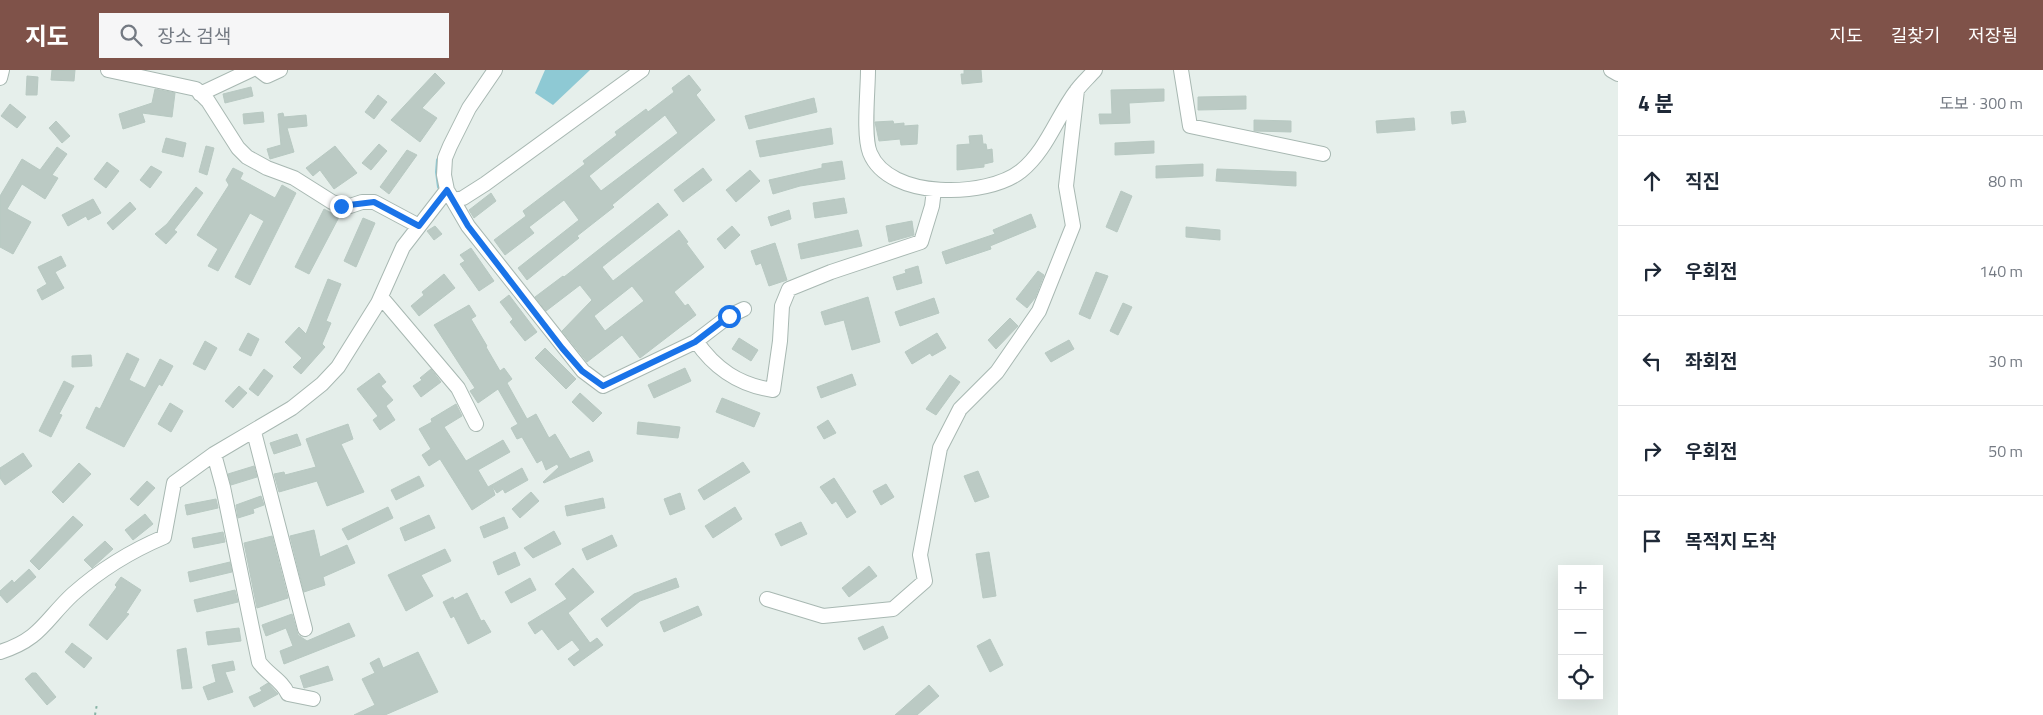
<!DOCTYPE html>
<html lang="ko">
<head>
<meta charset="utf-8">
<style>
	body { margin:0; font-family:"Titillium Web","Noto Sans KR",sans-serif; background:#f6f6f7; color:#1f2937 }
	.controls { position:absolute; right:15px; bottom:15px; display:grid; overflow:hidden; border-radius:0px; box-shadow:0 5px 20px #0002 }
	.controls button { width:45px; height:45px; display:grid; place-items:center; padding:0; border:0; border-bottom:1px solid #e0e1e3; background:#fff; color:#1f2937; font:25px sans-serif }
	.stop { position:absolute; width:15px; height:15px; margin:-11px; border:4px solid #1a73e8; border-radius:50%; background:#fff }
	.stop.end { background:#1a73e8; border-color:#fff; box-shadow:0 1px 5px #0008 }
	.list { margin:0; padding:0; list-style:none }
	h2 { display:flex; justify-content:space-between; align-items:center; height:65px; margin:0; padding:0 20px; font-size:21px }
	h2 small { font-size:16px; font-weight:400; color:#747a83 }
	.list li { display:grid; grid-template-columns:32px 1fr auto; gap:15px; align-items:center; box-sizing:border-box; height:90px; padding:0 20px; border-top:1px solid #e0e1e3 }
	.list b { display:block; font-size:19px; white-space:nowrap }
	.list em { font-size:16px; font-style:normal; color:#747a83 }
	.icon { flex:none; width:28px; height:28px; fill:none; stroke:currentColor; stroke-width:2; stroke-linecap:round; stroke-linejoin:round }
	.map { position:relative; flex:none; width:1618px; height:645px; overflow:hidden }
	header { display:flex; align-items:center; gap:30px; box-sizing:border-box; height:70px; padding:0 25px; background:#7f5249; color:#fff }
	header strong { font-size:24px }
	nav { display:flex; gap:28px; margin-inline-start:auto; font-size:18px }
	.search { width:350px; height:45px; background:#f6f6f7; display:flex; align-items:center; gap:12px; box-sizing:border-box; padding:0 18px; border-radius:0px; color:#747a83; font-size:19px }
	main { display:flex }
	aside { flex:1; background:#fff }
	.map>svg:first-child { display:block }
	.water { fill:#8ec9d4 }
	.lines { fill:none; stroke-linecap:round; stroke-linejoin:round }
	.stream { stroke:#8ec9d4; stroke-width:4 }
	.building { fill:#bbcac4; stroke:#b8c9c2; fill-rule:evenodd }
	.minor-casing { stroke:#a8b8b2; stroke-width:16 }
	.path { stroke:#86b3a5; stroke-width:2; stroke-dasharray:2.5 4; stroke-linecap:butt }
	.minor { stroke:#fff; stroke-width:14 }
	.route { stroke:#1a73e8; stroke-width:6 }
</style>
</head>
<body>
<header>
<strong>지도</strong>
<div class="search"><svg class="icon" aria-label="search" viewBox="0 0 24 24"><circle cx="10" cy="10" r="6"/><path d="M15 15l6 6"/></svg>장소 검색</div>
<nav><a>지도</a><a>길찾기</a><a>저장됨</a></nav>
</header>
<main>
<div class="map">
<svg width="1618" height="645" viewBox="0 0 1618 645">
	<rect width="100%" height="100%" fill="#e6efeb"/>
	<path class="water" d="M545 0H590L553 35 535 23Z"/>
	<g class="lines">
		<path class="stream" d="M438 90 437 102 439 117"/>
	</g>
	<path class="building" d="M52 0H75L74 11 51 10Z
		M964 0H981L982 12 962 14 961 4H964Z
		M435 3 445 13 422 38 437 48 420 72 391 50Z
		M689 5 701 20 696 25 715 50 612 135 614 137 577 166 579 168 527 210 518 198 579 150 564 130 529 157 534 163 505 185 494 170 526 146 523 141 585 94 583 91 617 65 615 62 646 39 648 42 674 22 672 18ZM665 45 678 63 601 121 589 106Z
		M27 6 38 7 37 25H26Z
		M251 17 253 26 225 33 223 24Z
		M155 19 175 23 172 47 142 43 145 52 123 59 119 44 152 33Z
		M1164 19V31L1129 33 1130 53 1100 54 1099 44H1112L1111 20Z
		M378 25 387 32 374 49 365 42Z
		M1246 26V39L1198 40V27Z
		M814 28 817 42 749 59 745 46Z
		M10 34 26 47 17 58 1 46Z
		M1464 41 1466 52 1452 54 1451 42Z
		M263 42 264 52 244 54 243 44Z
		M283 43 284 47 306 45 307 56 287 58 294 82 270 89 267 79 281 75 278 44Z
		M1414 48 1415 60 1377 63 1376 51Z
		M1254 50 1291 51V62L1254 61Z
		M56 51 70 66 62 73 49 58Z
		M893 51 894 54 904 53V56L918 55 917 74 901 75 900 69 879 71 875 52Z
		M831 58 833 74 760 87 756 71Z
		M982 65 983 74H986L987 80 992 79 993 92 984 94V97L957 100V75L970 74 969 66Z
		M166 68 186 73 183 87 162 82Z
		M1154 71V83L1115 85V73Z
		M379 74 387 81 371 100 362 93Z
		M206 76 214 78 207 105 199 102Z
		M335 76 357 103 334 119 320 100 313 106 306 98Z
		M57 77 67 84 52 105 58 108 45 129 22 114 7 139 31 152 13 184 0 177V126L22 89 40 100Z
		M407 80 417 85 389 124 380 117Z
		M842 91 845 109 800 116 773 124 769 110 822 98V94Z
		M107 92 119 101 106 118 94 109Z
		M1203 94V106L1156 108V96Z
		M151 96 162 102 150 118 140 110Z
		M233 98 243 103 240 109 275 128 282 115 296 123 250 215 235 207 264 151 250 143 218 201 208 196 218 179 197 165 229 115 226 110Z
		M703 98 712 110 683 132 674 120Z
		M1217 99 1296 102V116L1216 111Z
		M750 100 760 111 736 132 726 120Z
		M196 117 203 123 174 160 177 162 166 174 155 164 167 154Z
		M1121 121 1132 126 1117 162 1106 157Z
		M491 123 496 131 474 148 469 140Z
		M844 128 847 143 815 148 813 133Z
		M93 129 101 143 88 150 86 146 68 156 62 145Z
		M130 132 136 139 113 160 107 153Z
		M658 133 668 145 602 197 613 211 679 160 688 172 686 173 704 197 674 222 685 236 688 234 696 245 640 288 622 265 587 292 562 261 592 230 580 215 546 241 535 227 563 206 564 207ZM632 216 644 231 605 261 594 246Z
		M324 139 339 147 309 204 295 197Z
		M789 140 791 149 771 156 768 147Z
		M1031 144 1036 157 990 176 991 179 946 194 942 182 995 164 993 160Z
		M363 148 375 153 356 197 344 191Z
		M912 151 914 165 889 172 886 156Z
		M435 156 442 164 434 170 427 161Z
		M732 156 740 165 725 179 717 169Z
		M1186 157 1220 160V170L1186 167Z
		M858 160 862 176 801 189 798 174Z
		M775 173 787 210 769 216 761 193 756 195 751 181Z
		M471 178 494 211 479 221 460 194 465 191 460 185Z
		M61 186 66 196 55 202 64 218 42 230 37 220 47 214 38 197Z
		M918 196 922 213 897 220 893 207 906 203 905 200Z
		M1038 201 1044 205 1035 228 1027 238 1016 229Z
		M1096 202 1108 206 1090 249 1079 244Z
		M444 204 455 218 419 246 411 236 424 225 422 222Z
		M328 209 341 214 326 251 331 253 322 274 325 277 301 304 293 297 302 288 285 272 299 257 306 264Z
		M509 225 537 262 525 271 510 252 513 249 500 232Z
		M868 227 880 272 852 280 844 250 825 255 821 242Z
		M934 228 939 243 900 256 895 242Z
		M1123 233 1132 237 1118 265 1110 261Z
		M469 235 476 246 471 249 487 276 486 277 500 301 504 298 512 309 507 313 527 349 536 344 549 368 555 364 570 389 589 381 593 391 544 413 543 412 559 397 557 394 546 400 542 390 537 393 522 367 517 369 511 358 518 354 498 319 478 333 470 321 475 318 434 255Z
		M1010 248 1018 256 996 279 988 270Z
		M248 263 259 269 251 286 239 280Z
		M937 263 946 278 932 286 930 283 912 294 905 282Z
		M739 268 758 280 751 291 732 279Z
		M1069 270 1074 279 1051 292 1045 283Z
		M205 271 217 278 205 300 193 294Z
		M545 278 576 309 566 319 535 288Z
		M127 283 139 289 129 310 145 318 160 289 173 296 162 316 159 314 124 377 86 358 96 337 100 339Z
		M91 285 92 296 72 297V286Z
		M685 298 691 311 654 328 648 315Z
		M264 299 273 306 258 326 249 319Z
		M431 299 441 312 421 327 413 316 422 310 420 308Z
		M379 303 386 312 381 316 393 330 386 336 395 350 380 360 373 350 378 346 357 319Z
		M852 304 856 315 821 328 817 317Z
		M950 305 960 312 936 345 926 339Z
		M64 311 74 316 59 344 62 345 51 367 39 361Z
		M239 316 247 323 233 338 225 331Z
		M580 323 602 343 593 352 572 332Z
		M722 328 760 343 754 357 716 342Z
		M170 333 183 341 171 362 158 354Z
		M456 334 462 346 444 357 466 391 503 370 510 382 478 400 488 417 522 398 528 410 505 423 503 419 497 423 492 416 495 425 472 440 440 389 429 396 422 385 431 379 419 359 432 352 431 349Z
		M828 350 836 363 824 369 817 357Z
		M638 352 680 357 678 368 637 364Z
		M348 354 353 369 341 374 364 422 327 436 317 411 279 422 274 404 284 402 285 405 316 397 306 369Z
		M297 364 301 375 274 384 270 373Z
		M23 383 32 396 5 415 0 408V398Z
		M743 392 750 402 704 430 698 420Z
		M79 393 91 404 63 433 52 422Z
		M254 396 257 407 231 415 228 404Z
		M978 401 989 427 975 432 964 406Z
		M419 406 424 416 396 430 391 420Z
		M834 408 856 442 847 448 836 431 832 434 820 417Z
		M147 411 155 418 138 436 130 429Z
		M886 414 894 427 881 435 873 421Z
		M531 422 539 431 520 448 512 439Z
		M680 423 685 439 670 445 664 429Z
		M261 426 264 435 253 439 254 443 238 448 236 435Z
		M603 428 605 438 567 446 565 436Z
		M216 429 218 438 187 445 185 435Z
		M388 437 393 448 348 470 342 459Z
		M735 437 742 449 713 468 705 456Z
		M145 444 153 454 133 470 125 460Z
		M429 445 435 458 405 471 400 458Z
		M73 446 83 455 39 500 30 491Z
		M504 447 508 458 484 468 480 457Z
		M801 452 807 464 781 476 775 464Z
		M314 460 320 487 347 475 355 493 323 507 325 515 304 522 290 466Z
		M554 461 561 474 533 488 524 478Z
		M223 462 225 472 194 478 192 468Z
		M612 465 617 476 587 490 582 479Z
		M272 466 288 528 257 538 244 473Z
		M105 471 113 479 92 498 84 490Z
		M445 479 451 491 421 505 433 526 406 541 388 505Z
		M515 482 520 495 498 505 493 492Z
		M989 482 996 526 983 528 976 484Z
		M230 492 232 502 190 512 188 502Z
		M869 496 877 506 849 527 842 518Z
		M573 498 594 522 568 543 590 573 597 568 603 575 574 596 568 589 580 580 572 570 558 580 542 559 535 564 528 553 567 529 555 514Z
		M29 499 36 507 7 533 0 525V521L12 510 14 513Z
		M121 507 141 520 126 543 129 544 107 570 89 555 117 517 115 515Z
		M530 508 536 520 511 533 505 522Z
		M676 508 679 517 640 531 607 557 601 549 634 524Z
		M235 520 238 532 197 542 194 530Z
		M467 523 481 551 484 550 491 562 468 574 454 546 451 548 443 532 453 527 454 530Z
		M698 536 702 545 664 562 660 552Z
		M292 544 298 565 307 571 349 553 355 566 284 594 280 581 293 576 286 558 266 566 262 555Z
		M883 556 888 568 864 580 858 568Z
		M239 558 241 571 208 575 206 562Z
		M990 569 1003 595 990 602 977 576Z
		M72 573 92 588 84 598 65 582Z
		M186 578 192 618 182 619 177 580Z
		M418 582 438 622 385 645H354L375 635 362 609 375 603 370 593 379 588 383 598Z
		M233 591 235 600 225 602 233 622 208 630 203 617 216 612 212 595Z
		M328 596 333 610 304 618 300 606Z
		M32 603H36L56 627 47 635 25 609Z
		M268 613 278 624 254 637 249 627 262 621 260 618Z
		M929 615 939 626 917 645H895Z"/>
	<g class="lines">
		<defs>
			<path id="minor" d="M108 0 196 19 208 31 238 78 247 87 267 98 294 108 332 132 350 136 362 132H374L419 156
				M259 0 267 6 280 0
				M495 0 469 38 450 76 445 88 444 105 447 120 468 156 583 301 603 316 695 272 729 246 744 239
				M868 0C868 21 863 66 870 83 889 130 987 128 1021 101 1047 80 1057 46 1077 20 1082 13 1089 7 1095 0
				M1181 0 1190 56 1323 84
				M1611 0 1618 4
				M0 8 2 0
				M200 24 251 0
				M453 130 463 128 485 114 642 0
				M381 227 458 318 476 354
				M696 271C715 299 739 315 773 320L780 271 782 236 789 219 831 202 921 172 932 136 934 120
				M254 362 305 559
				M214 384 223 417 259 592C267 604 282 610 288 624L313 629
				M767 529 823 546 893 539 925 511 920 485 940 378 960 339 997 302 1039 241 1073 156 1066 116 1077 20
				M0 582C41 569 45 550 73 524 100 500 131 481 164 467L174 413 214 384 292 338 322 314 338 297 378 233 403 177 447 120"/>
		</defs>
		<use href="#minor" class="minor-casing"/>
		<path class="path" d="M95 645 97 634"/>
		<use href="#minor" class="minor"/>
	</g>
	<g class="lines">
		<path class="route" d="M341 136 374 132 419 156 447 120 468 156 562 278 582 301 603 316 695 272 729 246"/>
	</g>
</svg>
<div class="controls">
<button>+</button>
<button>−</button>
<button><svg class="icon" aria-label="locate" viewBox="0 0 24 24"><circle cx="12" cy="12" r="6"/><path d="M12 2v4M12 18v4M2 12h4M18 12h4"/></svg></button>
</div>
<div class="stop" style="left:729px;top:246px"></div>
<div class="stop end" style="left:341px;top:136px"></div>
</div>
<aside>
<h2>4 분<small>도보 · 300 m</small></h2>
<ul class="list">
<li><svg class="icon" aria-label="ahead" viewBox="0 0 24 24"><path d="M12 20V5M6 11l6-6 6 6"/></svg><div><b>직진</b></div><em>80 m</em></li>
<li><svg class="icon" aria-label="right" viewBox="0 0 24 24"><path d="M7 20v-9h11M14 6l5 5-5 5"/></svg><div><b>우회전</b></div><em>140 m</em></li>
<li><svg class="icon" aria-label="left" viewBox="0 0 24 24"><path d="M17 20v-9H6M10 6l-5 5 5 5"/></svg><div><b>좌회전</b></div><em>30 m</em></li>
<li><svg class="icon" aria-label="right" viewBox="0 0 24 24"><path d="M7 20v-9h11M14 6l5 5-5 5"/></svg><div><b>우회전</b></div><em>50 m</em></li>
<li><svg class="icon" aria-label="arrive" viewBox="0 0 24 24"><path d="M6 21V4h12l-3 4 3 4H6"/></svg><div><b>목적지 도착</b></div></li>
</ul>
</aside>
</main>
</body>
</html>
